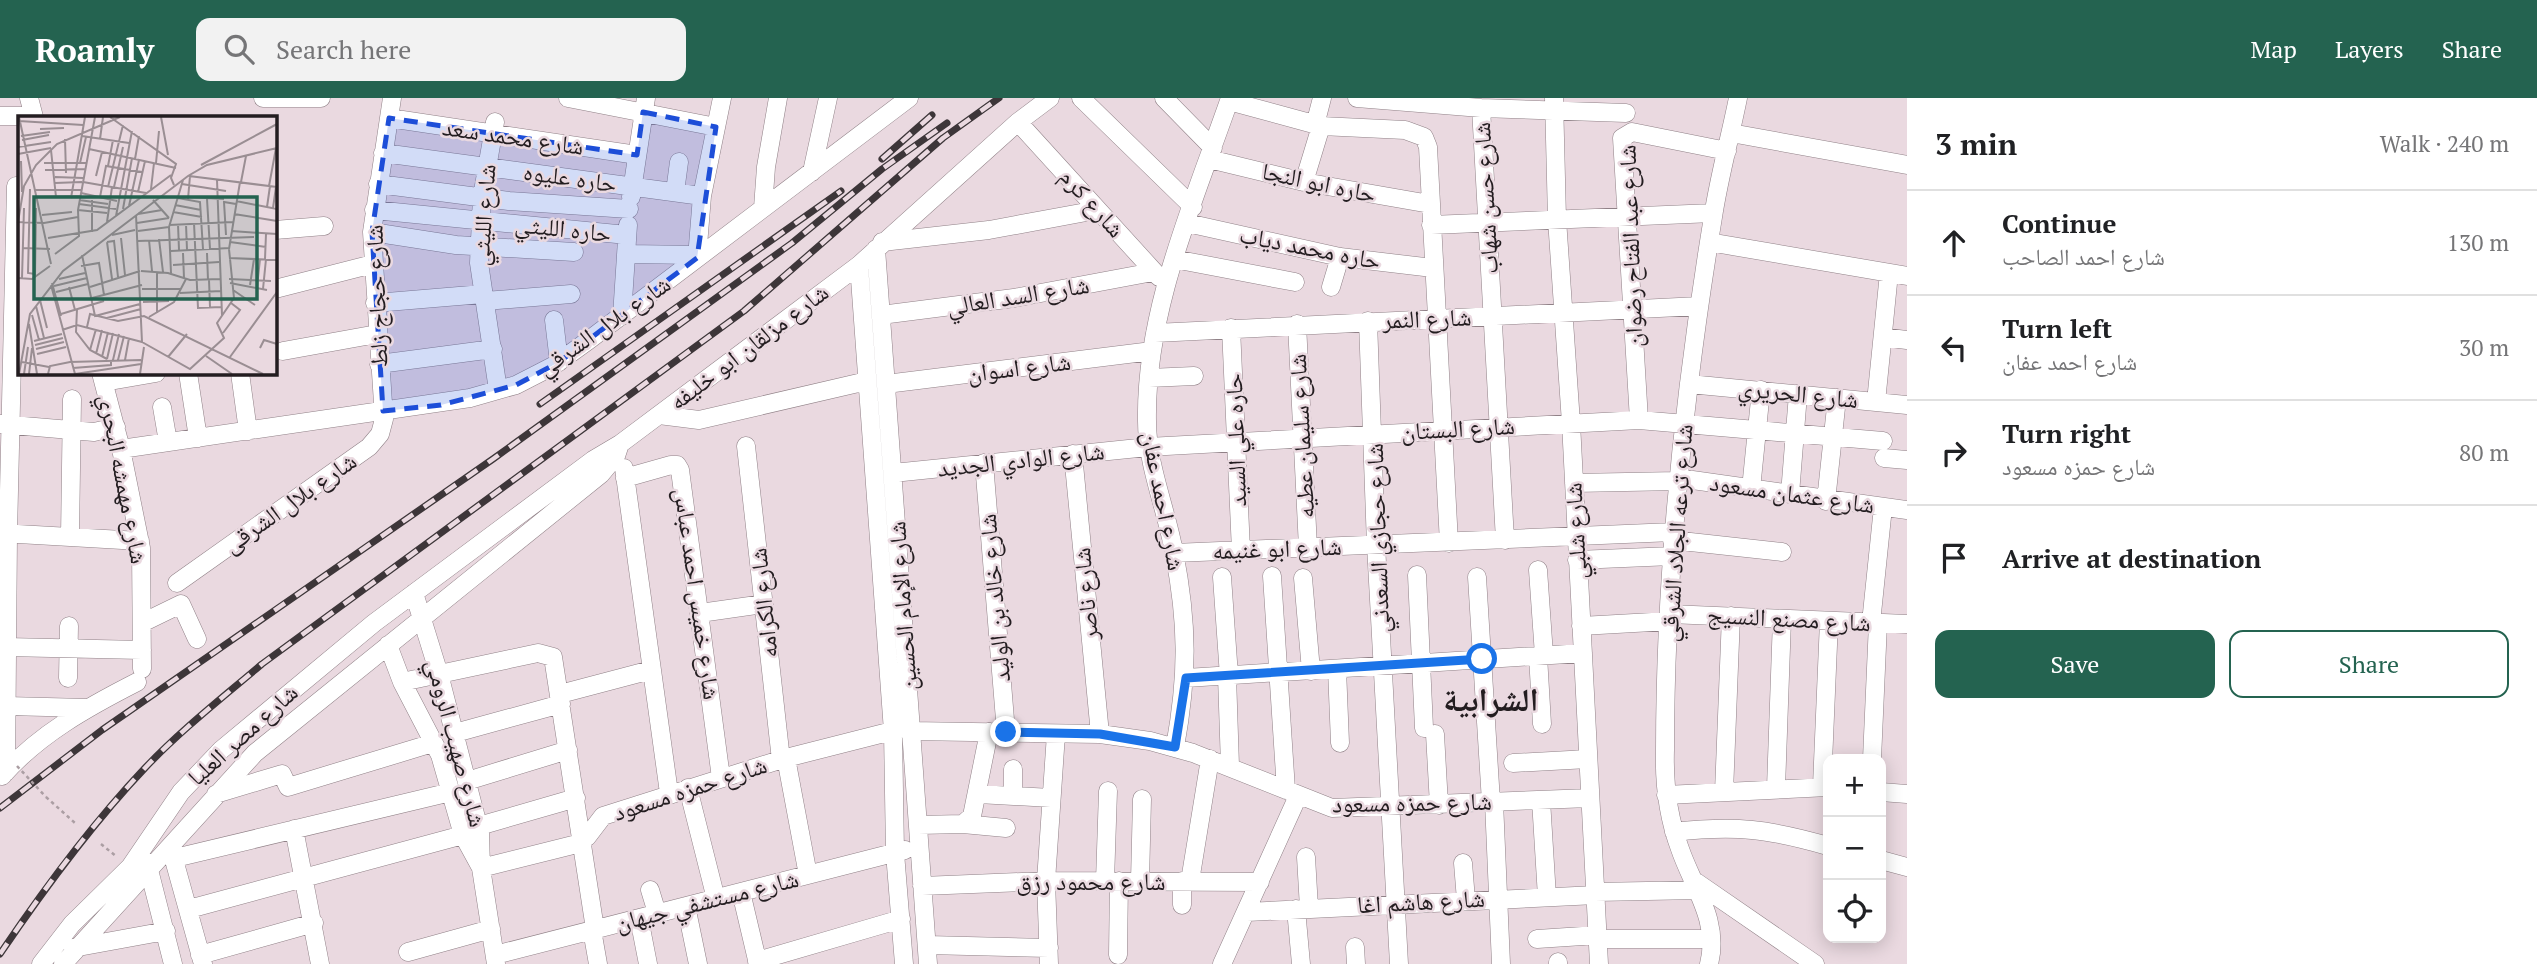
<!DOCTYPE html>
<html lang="en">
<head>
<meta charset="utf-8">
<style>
	body { margin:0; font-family:"PT Serif","Noto Naskh Arabic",serif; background:#f2f2f2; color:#202124 }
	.controls { position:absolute; right:21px; bottom:21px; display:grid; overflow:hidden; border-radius:14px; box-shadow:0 4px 18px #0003 }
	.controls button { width:63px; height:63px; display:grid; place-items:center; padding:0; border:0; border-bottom:2px solid #e0e0e0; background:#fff; color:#202124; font:35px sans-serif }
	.stop { position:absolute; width:21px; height:21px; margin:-16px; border:5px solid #1a73e8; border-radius:50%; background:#fff }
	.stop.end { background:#1a73e8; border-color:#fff; box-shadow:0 2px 7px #0008 }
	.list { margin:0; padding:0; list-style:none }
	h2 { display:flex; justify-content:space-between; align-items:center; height:91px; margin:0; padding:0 28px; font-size:30px }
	h2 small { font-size:23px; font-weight:400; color:#757577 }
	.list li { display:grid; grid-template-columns:46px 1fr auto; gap:21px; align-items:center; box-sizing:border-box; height:105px; padding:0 28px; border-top:2px solid #e0e0e0 }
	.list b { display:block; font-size:26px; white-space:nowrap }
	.list p { margin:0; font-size:23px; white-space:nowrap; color:#757577 }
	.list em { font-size:23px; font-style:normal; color:#757577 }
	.actions { display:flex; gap:14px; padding:21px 28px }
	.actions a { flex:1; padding:16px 0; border:2px solid #246350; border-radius:14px; text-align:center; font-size:24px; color:#246350 }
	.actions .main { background:#246350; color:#fff }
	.icon { flex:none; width:38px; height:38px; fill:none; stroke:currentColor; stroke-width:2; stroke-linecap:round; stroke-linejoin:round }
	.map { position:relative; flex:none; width:1907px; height:866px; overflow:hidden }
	header { display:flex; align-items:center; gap:42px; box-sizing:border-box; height:98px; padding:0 35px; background:#246350; color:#fff }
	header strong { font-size:33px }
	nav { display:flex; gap:38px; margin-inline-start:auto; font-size:24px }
	.search { width:490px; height:63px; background:#f2f2f2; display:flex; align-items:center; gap:18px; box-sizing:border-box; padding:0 24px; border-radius:14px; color:#757577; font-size:26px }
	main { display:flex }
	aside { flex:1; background:#fff }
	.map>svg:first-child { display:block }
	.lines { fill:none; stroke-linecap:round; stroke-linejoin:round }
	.minor-casing { stroke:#908187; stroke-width:19 }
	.path { stroke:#ab9ea3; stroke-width:2.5; stroke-dasharray:3.5 3.5; stroke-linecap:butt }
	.minor { stroke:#fff; stroke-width:18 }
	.rail-casing { stroke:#3d3639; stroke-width:7 }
	.rail { stroke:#ead9e0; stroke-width:4.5; stroke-dasharray:13; stroke-linecap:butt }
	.path-bridge { stroke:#ab9ea3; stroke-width:2.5; stroke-dasharray:3.5 3.5; stroke-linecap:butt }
	.route { stroke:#1a73e8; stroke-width:9 }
	.marked { fill:#1d4ed8; fill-opacity:0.2; stroke:#1d4ed8; stroke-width:5; stroke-dasharray:14 9; stroke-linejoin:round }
	.labels { text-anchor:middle; stroke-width:5; stroke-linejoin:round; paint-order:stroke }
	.street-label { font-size:24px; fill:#231d20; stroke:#ead9e0 }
	.district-label { font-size:32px; font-weight:bold; fill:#231d20; stroke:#ead9e0 }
	.inset-road { fill:none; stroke:#9a8e93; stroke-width:2 }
	.view { fill:#246350; fill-opacity:0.15; stroke:#246350; stroke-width:3.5 }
	.inset-edge { fill:none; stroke:#231d20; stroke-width:3.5 }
</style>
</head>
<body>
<header>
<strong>Roamly</strong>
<div class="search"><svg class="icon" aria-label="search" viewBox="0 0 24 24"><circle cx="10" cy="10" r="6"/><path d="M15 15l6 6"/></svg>Search here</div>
<nav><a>Map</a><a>Layers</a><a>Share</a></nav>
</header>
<main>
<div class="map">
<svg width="1907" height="866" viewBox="0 0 1907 866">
	<rect width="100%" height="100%" fill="#ead9e0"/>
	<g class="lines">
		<defs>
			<path id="minor" d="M29 0 34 19
				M263 0H321
				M568 0 716 29
				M1081 0 1193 109
				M1164 0 1213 50
				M1357 0 1481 10 1626 15
				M1554 0 1557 121 1571 325 1599 866
				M1229 3 1321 28 1405 32 1424 39 1428 49 1449 445
				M1481 10 1505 442
				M0 18H33
				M389 20 637 57
				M495 24 482 99 479 165 498 292
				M1018 24 1159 179
				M1315 27 1322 0
				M1731 35 1907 67
				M383 55 702 98
				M1209 61 1304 84 1430 106
				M812 74 828 0
				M1304 84 1321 28
				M378 86 509 103 629 111
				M675 94 679 64
				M631 99 646 0
				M763 110 766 69 778 0
				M374 112 627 137
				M1187 125 1340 159 1433 170
				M1431 127 1713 115
				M275 132 324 128
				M372 134 456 147 574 154
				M882 144 989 132 1097 112
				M1709 144 1907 178
				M876 151 928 866
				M626 156 698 157
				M697 160 702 98 722 0
				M1174 161 1295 184
				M859 167 893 633 895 755 904 866
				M1331 189 1340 159
				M275 191 373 166
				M485 203 571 196
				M375 205 483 196
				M881 217 1014 200 1153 174
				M622 218 628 127
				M554 222 559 264
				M1368 223 1376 447 1399 866
				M1297 226 1308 450
				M1231 230 1241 453
				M1155 235 1699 208
				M1883 239 1907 242
				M283 253 377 236
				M379 266 493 251
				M101 275 121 351 141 450 142 571
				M188 275 198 340
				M240 275 248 333
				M1149 280 1194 278
				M104 284 156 275
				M886 286 1152 253
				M1689 286 1907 307
				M1876 304 1889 175
				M162 309 168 344
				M659 317 699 322 867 283
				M1639 322 1622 40 1632 34 1727 53
				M0 326 94 334 116 329
				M746 348 781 662
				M121 351 470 300 516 287 553 268 589 242 909 0
				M1073 356 1100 636
				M1884 360 1907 362
				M984 365 1006 634
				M624 370 669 695
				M893 375 1148 349 1639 322 1883 343
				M625 380 671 367H677L680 372 721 680
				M1678 380 1907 412
				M1574 385 1678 383
				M1751 391 1761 292
				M1790 396 1798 296
				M1826 403 1837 300
				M0 435 140 443
				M70 439 72 301
				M1672 442 1782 454
				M1174 455 1673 434
				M1577 462 1672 458
				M1538 472 1544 557
				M1417 477 1424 630
				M1272 478 1286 692
				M1222 479 1229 578
				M1477 479 1491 704
				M1303 480 1311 573
				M177 485 369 349 380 336 384 321 372 134 392 0
				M414 495 439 576 480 735 481 770 496 866
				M700 515 764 506
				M1670 516 1907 526
				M142 525 181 506 197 541
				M1871 525 1883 409
				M1581 528 1670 523
				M388 547 402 584 440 657 463 737 481 770
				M6 549 142 552
				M1538 558 1542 626
				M1337 571 1340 645
				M1227 578 1230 668
				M68 580 69 528
				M1186 580 1583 555
				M402 584 538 555 553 559 595 831
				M560 596 651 572
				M6 608 87 610
				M911 633 1100 636 1150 643 1193 655 1332 710 1590 700
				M455 635 561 606
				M1435 636 1439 707
				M1175 649C1188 577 1188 526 1174 454 1166 410 1147 367 1147 323 1145 212 1194 104 1230 0
				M786 660 808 777
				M1872 661 1878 525
				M1513 665 1588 661
				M6 674 8 436 16 88
				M2 678C39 636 88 609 137 584
				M467 683 568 652
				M1822 688 1829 523
				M688 690 716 801
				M1776 690 1782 521
				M1724 694 1731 518
				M1881 694 1907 696
				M216 696 282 676 288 689 433 645
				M978 696 1051 700
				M1666 697 1828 689
				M1013 698V671
				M1541 702 1547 799
				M1494 704 1501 866
				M963 726 1006 730
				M918 727 963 726 972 718 989 634
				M479 728 576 700
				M294 731 320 866
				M1674 734C1736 727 1769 731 1828 748
				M171 751 203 866
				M1306 759 1309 810
				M175 760 451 694
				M1881 762 1907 769
				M147 764 173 866
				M1463 765 1466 802
				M481 770 577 746 587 739 603 718 786 660 904 630
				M1105 783 1108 693
				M1140 783 1142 701
				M1190 783 1210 661
				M1696 784 1815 866
				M922 788 1046 783 1260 784
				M650 792 657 815
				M741 794 758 866
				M1595 794 1699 792
				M1182 807V783
				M686 808 698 866
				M189 811 463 737
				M1296 811 1301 866
				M1247 814 1596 797
				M639 820 648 866
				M592 832 598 866
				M1537 841 1598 837
				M1598 841H1711
				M927 847 1049 850
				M1355 849 1356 866
				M73 850 166 833
				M408 854 491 831
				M200 857 314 825
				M495 857 905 752
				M1118 857 1119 783
				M757 863 901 821
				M1558 864V866
				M41 866 72 826 130 769 181 694 221 652 374 525 593 362 620 346 859 167 1018 24 1050 0
				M63 866 255 655 601 376 616 358 620 346
				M1049 866 1046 783 1056 636
				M1222 866 1298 698
				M1709 866C1720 823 1693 789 1680 751 1668 719 1664 685 1665 652 1665 473 1684 295 1713 119 1719 79 1730 40 1738 0"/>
		</defs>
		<use href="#minor" class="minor-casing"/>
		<path class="path" d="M46 699 75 725
			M101 746 117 759"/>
		<use href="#minor" class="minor"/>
		<defs>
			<path id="rail" d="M882 61 932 17
				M540 306 841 93
				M0 710 102 632 493 361 792 145 882 71 947 25
				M0 856C44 791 91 727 145 670 181 632 222 600 262 566L744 213 943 40 999 0"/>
		</defs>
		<use href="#rail" class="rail-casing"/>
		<use href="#rail" class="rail"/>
		<path class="path-bridge" d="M17 668 46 699"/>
	</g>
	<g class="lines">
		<path class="route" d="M1006 634 1100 636 1175 649 1186 580 1482 561"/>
	</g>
	<path class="marked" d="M643 14 716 29 697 160 559 264 516 287 441 307 383 313 372 134 389 20 637 57Z"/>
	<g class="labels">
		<g class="street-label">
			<text transform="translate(513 39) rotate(8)" y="8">شارع محمد سعد</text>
			<text transform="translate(570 80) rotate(8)" y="8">حاره عليوه</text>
			<text transform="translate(1319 85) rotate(12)" y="8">حاره ابو النجا</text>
			<text transform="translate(1486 100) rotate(-93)" y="8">شارع حسن شهاب</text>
			<text transform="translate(1092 105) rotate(48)" y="8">شارع كرم</text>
			<text transform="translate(484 117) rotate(-86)" y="8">شارع الليثي</text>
			<text transform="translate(563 131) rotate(6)" y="8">حاره الليثي</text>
			<text transform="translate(1631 148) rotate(-92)" y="8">شارع عبد الفتاح رضوان</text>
			<text transform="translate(1310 150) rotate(11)" y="8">حاره محمد دياب</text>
			<text transform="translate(377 198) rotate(-92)" y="8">شارع حجاج زلط</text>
			<text transform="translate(1018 198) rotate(-9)" y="8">شارع السد العالي</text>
			<text transform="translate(1427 221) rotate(-2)" y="8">شارع النمر</text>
			<text transform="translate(604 228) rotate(-35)" y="8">شارع بلال الشرقي</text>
			<text transform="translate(749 249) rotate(-37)" y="8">شارع مزلقان ابو خليفه</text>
			<text transform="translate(1019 270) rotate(-7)" y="8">شارع اسوان</text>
			<text transform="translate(1798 296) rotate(6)" y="8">شارع الحريري</text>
			<text transform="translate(1458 331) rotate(-3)" y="8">شارع البستان</text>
			<text transform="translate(1302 338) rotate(-93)" y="8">شارع سليمان عطيه</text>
			<text transform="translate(1236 342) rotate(-92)" y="8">حاره علي السيد</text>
			<text transform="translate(1021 362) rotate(-6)" y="8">شارع الوادي الجديد</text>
			<text transform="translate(123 381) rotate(79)" y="8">شارع مهمشه البحري</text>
			<text transform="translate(1792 396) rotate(8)" y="8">شارع عثمان مسعود</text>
			<text transform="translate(1163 403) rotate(79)" y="8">شارع احمد عفان</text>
			<text transform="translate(290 405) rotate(-35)" y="8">شارع بلال الشرقى</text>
			<text transform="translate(1576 433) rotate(-93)" y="8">شارع شلبي</text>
			<text transform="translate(1677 435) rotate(-86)" y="8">شارع ترعه الجلاد الشرقي</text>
			<text transform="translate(1378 440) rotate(-92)" y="8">شارع حجازي السعدني</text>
			<text transform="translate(1277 451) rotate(-2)" y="8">شارع ابو غنيمه</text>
			<text transform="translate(697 496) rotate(82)" y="8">شارع خميس احمد عباس</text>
			<text transform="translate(1086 496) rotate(-95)" y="8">شارع ناصر</text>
			<text transform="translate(995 500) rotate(-95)" y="8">شارع خالد بن الوليد</text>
			<text transform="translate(764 505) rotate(-96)" y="8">شارع الكرامه</text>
			<text transform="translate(903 508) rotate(-94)" y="8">شارع الإمام الحسين</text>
			<text transform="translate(1789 521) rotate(3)" y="8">شارع مصنع النسيج</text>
			<text transform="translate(243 637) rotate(-42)" y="8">شارع مصر العليا</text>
			<text transform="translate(456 645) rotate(75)" y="8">شارع صهيب الرومي</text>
			<text transform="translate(690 691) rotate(-18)" y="8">شارع حمزه مسعود</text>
			<text transform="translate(1412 705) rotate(-1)" y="8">شارع حمزه مسعود</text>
			<text x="1091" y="792">شارع محمود رزق</text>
			<text transform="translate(707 803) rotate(-14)" y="8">شارع مستشفي جيهان</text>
			<text transform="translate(1421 804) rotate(-3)" y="8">شارع هاشم اغا</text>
		</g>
		<g class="district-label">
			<text x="1491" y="613">الشرابية</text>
		</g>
	</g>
	<g transform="translate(18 18)">
		<rect width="259" height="259" fill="#ead9e0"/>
		<path class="inset-road" d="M1 1 33 148M92 1 158 48 153 62 156 69M143 1 150 39M1 5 65 9M22 13 46 12M3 20 32 16M64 20 111 27M47 23 48 57M82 23 85 1M4 24 31 19M0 31 33 26M71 33 158 52M33 34 38 81M0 38 33 32M117 43 121 20M3 45 4 76M26 47H68M62 47 68 21M138 47 141 15M183 49 259 8M90 50 95 24M27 54 67 53M78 60 84 36M171 60 259 71M37 61 65 62M199 64 204 199M65 66 128 77M223 66 228 40M37 67 64 66M164 68 208 75M251 70 258 32M90 71 105 9M96 71 105 31M12 73 10 157 17 158M133 73 136 47M17 74H63M120 76 127 45M63 77 99 85M19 81 62 80M82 81 88 50 124 56M171 81 206 83M53 82 67 1M160 82 182 86 185 133M170 83 172 60M189 83 192 133M61 84 90 88M74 84V116M135 84 151 102M218 85 259 93M61 88 98 93M157 89 183 94M111 90 121 44M249 91 252 70M255 92 258 71M105 93 114 42M60 94 89 97M155 96 184 101M120 98 144 94M216 98 259 105M24 99 54 96M118 99 124 226M98 100 114 15M60 101 26 107 0 106 6 70 18 49 39 28 102 1M89 106 94 71M119 107 151 102M176 107 180 192 203 191M160 108 161 134M168 108 169 134M151 109 215 106M120 115 151 111M213 115 259 118M94 119 117 114M208 119 206 86 218 88M30 122 79 114 153 59M103 122 107 159M141 123 145 156M131 124 134 155M120 125 236 121M89 126 96 125 100 161M89 126 94 163M212 126 248 131M5 132 32 133M153 135 212 132M165 137 166 162M189 137 190 164M37 138 61 120 60 94 77 1M64 139 77 200 122 188M211 142 259 144M247 143 248 118M155 149 201 146M63 150 81 147 86 179M123 155 150 157 172 164 202 163M153 157 151 111 165 64M17 160 18 92M0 162 14 163 32 150M4 162 6 92M41 163 67 157M211 163 253 165M191 164 192 191M34 167 43 200M212 167 249 174M33 169 57 258M232 169 236 143M36 170 69 162M51 171 57 194M72 171 122 155M239 171 242 143M124 173H163M245 173 248 143M215 174 237 189M38 176 70 168M162 177 203 175M74 182 124 169M22 184 29 212M125 186 151 185M18 190 26 222M59 193 58 216 72 234 89 243M139 197V156M43 198 86 185M14 199 21 224M131 201 156 186 168 163M89 202 123 193M11 208 19 258M69 211 72 198 100 205 126 200 245 258M44 214 59 209 124 226M205 217 222 194 213 187M16 225 44 218M124 226 172 253 206 222 199 207 216 182 211 133 222 66M17 229 45 222M242 232 246 224 259 228M18 233 46 226M72 234 78 213M19 238 48 231M78 238 84 214M188 240 214 258M84 241 90 216M150 241 169 218M212 241 259 176M89 243 95 217M95 244 101 218M100 244 106 220M107 244 111 222M4 246 31 251M55 252 93 249V244M1 258 12 198 45 155 170 60 189 49 259 32M6 258 10 231M11 258 14 232M30 258 32 250 52 246 123 244M57 258 123 248M122 258 126 231"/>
		<path class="view" d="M16 81H239V183H16Z"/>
		<rect width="259" height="259" class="inset-edge"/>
	</g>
</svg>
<div class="controls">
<button>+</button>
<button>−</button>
<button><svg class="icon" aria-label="locate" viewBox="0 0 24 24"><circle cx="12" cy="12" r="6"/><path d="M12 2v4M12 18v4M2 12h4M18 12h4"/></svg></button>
</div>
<div class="stop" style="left:1482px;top:561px"></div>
<div class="stop end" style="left:1006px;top:634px"></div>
</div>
<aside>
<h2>3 min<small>Walk · 240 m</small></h2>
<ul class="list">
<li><svg class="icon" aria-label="ahead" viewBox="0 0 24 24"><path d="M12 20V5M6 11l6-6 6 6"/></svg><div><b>Continue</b><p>شارع احمد الصاحب</p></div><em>130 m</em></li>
<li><svg class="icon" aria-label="left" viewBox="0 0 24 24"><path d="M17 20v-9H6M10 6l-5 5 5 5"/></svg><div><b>Turn left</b><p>شارع احمد عفان</p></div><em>30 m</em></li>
<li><svg class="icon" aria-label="right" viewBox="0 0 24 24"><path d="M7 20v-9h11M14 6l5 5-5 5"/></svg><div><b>Turn right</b><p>شارع حمزه مسعود</p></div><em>80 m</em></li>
<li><svg class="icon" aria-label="arrive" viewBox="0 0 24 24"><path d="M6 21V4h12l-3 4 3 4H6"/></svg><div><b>Arrive at destination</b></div></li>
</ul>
<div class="actions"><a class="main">Save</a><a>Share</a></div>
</aside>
</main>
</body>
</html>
